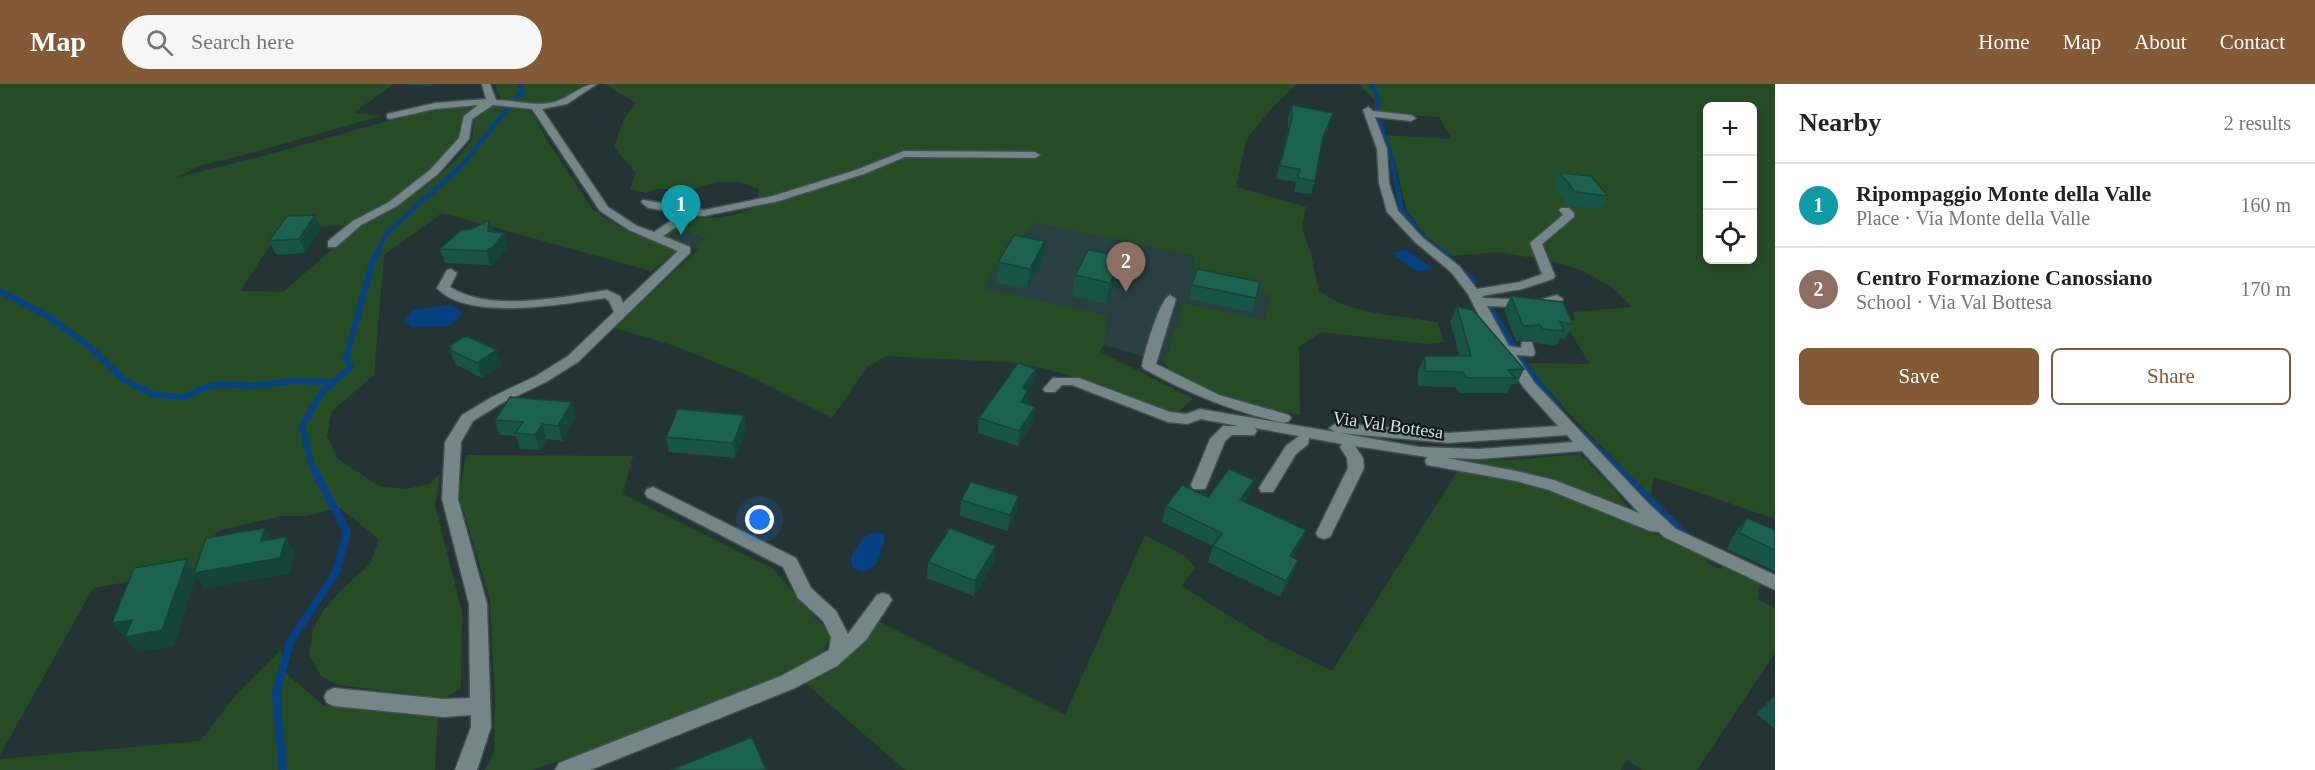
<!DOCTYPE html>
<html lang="en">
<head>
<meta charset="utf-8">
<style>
	body { margin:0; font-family:Georgia,serif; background:#f6f6f6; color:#222 }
	.controls { position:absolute; right:18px; top:18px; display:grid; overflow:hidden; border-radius:9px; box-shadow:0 3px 9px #0003 }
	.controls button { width:54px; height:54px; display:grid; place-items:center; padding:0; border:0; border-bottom:2px solid #e0e0e0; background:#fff; color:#222; font:30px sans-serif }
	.you { position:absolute; left:760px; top:436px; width:21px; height:21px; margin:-15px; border:4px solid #fff; border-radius:50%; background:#1a73e8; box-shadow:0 0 0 9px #1a73e833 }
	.badge { display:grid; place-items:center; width:39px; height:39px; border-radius:50%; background:#835a35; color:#fff; font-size:20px; font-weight:700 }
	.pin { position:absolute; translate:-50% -50px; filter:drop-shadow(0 2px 3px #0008) }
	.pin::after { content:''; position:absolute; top:32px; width:21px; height:18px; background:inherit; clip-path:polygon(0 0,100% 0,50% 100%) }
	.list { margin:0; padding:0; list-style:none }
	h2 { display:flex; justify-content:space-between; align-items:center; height:78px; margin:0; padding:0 24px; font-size:26px }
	h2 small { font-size:20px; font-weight:400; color:#767676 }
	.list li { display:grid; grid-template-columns:39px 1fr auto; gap:18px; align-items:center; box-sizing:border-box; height:84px; padding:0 24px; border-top:2px solid #e0e0e0 }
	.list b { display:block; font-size:22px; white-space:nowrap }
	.list p { margin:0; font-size:20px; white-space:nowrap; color:#767676 }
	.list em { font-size:20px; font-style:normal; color:#767676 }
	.actions { display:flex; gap:12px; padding:18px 24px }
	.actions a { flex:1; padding:14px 0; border:2px solid #835a35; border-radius:9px; text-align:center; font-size:21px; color:#835a35 }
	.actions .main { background:#835a35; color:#fff }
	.icon { flex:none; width:33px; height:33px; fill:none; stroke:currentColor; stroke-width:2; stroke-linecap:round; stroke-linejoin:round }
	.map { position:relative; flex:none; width:1775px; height:686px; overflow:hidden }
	header { display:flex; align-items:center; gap:36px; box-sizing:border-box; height:84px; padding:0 30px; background:#835a35; color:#fff }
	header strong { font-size:28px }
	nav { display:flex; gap:33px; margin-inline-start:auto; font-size:21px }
	.search { width:420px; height:54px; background:#f6f6f6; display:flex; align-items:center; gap:15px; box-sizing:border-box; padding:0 21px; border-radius:33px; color:#767676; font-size:22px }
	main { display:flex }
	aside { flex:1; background:#fff }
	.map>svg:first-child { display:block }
	.built { fill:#284041 }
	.green { fill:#264c26; fill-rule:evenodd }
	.water { fill:#054183 }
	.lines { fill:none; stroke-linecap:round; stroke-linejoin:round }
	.stream-far2 { stroke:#054183; stroke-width:4.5 }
	.stream-far1 { stroke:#054183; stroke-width:6 }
	.stream { stroke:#054183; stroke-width:8 }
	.minor-casing { stroke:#404f4f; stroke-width:3 }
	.minor { fill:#748687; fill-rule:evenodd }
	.wall { fill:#185445 }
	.shaded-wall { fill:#144538 }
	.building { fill:#1c6250; stroke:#144538; stroke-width:1.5 }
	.labels { text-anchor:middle; stroke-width:4.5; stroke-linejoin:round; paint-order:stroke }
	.street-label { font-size:18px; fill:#d5dfdf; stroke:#131a1a }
</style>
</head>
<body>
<header>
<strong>Map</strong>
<div class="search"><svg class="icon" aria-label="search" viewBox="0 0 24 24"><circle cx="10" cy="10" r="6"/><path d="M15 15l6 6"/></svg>Search here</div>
<nav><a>Home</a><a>Map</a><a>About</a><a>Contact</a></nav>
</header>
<main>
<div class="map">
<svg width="1775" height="686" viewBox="0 0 1775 686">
	<rect width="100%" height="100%" fill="#243435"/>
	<path class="built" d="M1034 139 1196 172 1191 194 1270 211 1265 236 1183 219 1164 278 1104 261 1108 231 982 204 1013 161Z
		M682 144 706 153 692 163 668 153Z"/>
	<path class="green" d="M0 0H394L353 29 381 32 248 70 202 81 175 94C221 82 267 72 313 58 371 42 426 24 486 19L463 34 459 55 430 88 390 119 351 141 281 145 240 207 283 208 359 142 398 121 424 104 453 79 472 56 474 34 492 21 531 27 550 61 592 125 620 143 679 166 651 187 442 129 384 171 374 291 332 327 327 352 337 374 379 402 406 405 429 400 440 390 435 421 462 528 461 604 445 614 338 601 321 592 309 571 313 546 322 528 341 506 371 479 379 455 340 424 305 432H281L217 447 201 485 93 504 0 671Z
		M495 0H585C551 27 541 19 501 16Z
		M605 0H1297L1271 25 1246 56 1236 103 1306 123 1302 145 1311 170 1319 207C1350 231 1398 231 1437 238L1444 258 1426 260 1321 248 1299 263 1300 331C1265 324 1185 308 1164 278L1183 219 1265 236 1270 211 1191 194 1195 172 1034 139 1013 161 983 204 1108 231 1104 261 1099 267 1193 315 1176 330 1096 298 1021 279 886 272 867 283 832 334 749 292 675 262 615 244 698 165 692 163 706 154 682 145 668 153 661 151 688 131C715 137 734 132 758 122L759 105 740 98H717L694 105H655L646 109 630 105 636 89 614 63 623 37 636 19Z
		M1358 0H1775V435L1654 393 1650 413 1571 331 1524 279 1590 280 1563 237 1574 236V228L1632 223 1614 205 1583 187 1552 177 1498 168 1452 172 1427 153 1407 127 1394 73 1383 51 1452 55 1439 33 1376 29 1374 15ZM1708 22H1752V176H1708Z
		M1580 370 1613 404 1628 423 1542 392 1451 375 1513 376Z
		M466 371 633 372 623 410 772 484 831 551 824 567 809 578 717 619 608 661 531 686H485L494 668 495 617 490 516 459 412Z
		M1459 385 1524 398 1621 433 1708 475 1706 479 1720 485 1723 480 1761 498 1757 515 1775 524V569L1697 686H1642L1627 676 1621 686H905L804 598 864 560 878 537 1065 631 1145 451 1185 472 1196 484 1181 502 1267 555 1332 587Z
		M281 566 284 588 323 621 438 634 435 686H0V675L200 657 235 612Z"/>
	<path class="water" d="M1406 166 1433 184 1418 188 1391 169Z
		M448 221 458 224 462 229 457 236 447 242 412 243 404 236 413 226Z
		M876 448 883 450 885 455 876 480 866 488 854 485 851 480 852 471 863 453Z"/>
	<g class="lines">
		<path class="stream-far2" d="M1371 0 1378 12V32L1391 73 1402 127 1424 154 1443 169
			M377 169 386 150 464 79 517 13 523 9 520 0"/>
		<path class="stream-far1" d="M1441 167 1473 197
			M0 207 51 234 91 264 124 296 155 311 184 313 206 303 224 300 254 302 292 297 333 298
			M1490 223 1515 265
			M1521 276 1562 329
			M1578 345 1625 391
			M317 391 312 382 302 342 323 307 351 283 346 274 372 179 378 167"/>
		<path class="stream" d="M1623 390 1685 451
			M283 686 276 610 290 558 336 488 347 448 316 390"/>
		<defs>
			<path id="minor" d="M482 0H490L496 16C515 16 535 23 554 18 570 14 581 0 597 0L567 20 542 25 608 123 637 142 654 148 682 129 648 124 641 118 643 116 704 126 773 112 856 86 904 67 1035 68 1040 71 1035 74 905 73 864 90 779 117 704 132 694 131 663 152 690 163V169L578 278 546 298 502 319 473 337 461 358 458 415 487 520 491 643 477 686H455L471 643V631L443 633 334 622 327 619 324 613 327 607 334 604 443 615 470 614 469 520 442 415 445 358 462 331 492 313 536 292 568 272 614 228 609 217 605 214C564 220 467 238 437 204L447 186 451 185 457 189 450 203C491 229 561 213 607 206L620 212 623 219 678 167 629 146 600 127 532 25 493 21 472 35 469 55 438 90 397 122 361 141 336 163H328V157L353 137 389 118 430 86 459 54 464 32 478 21 435 25 390 35 387 34V30L435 19 486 15Z
				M1368 23 1373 27 1411 31 1416 34 1411 37 1375 33 1387 65 1389 99 1398 127 1423 154 1459 182 1477 205 1520 198 1542 190 1530 159 1563 131 1559 126 1561 124H1569L1574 129V133L1542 160 1555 192 1553 195 1522 205 1482 212 1483 214 1539 216 1557 211 1563 215 1562 218 1540 224 1487 222 1509 262 1521 264 1522 258H1532L1535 269 1533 272 1516 271 1534 298 1647 418 1676 445 1775 491V506L1664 453 1659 448 1650 447 1549 406 1516 397 1433 382 1427 381 1425 377 1427 373 1355 362 1363 374 1364 384 1332 449 1330 453 1324 455 1318 453 1316 449 1348 384 1347 374 1340 363 1342 360 1309 354 1308 360 1296 370 1273 408H1261L1259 404 1286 362 1299 352 1255 344 1257 347 1254 351H1232L1225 357 1207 401 1205 405H1193L1191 401 1210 355 1223 342H1239L1201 335 1187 340 1168 338 1072 301H1062L1055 308H1045L1043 305 1053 294H1079L1170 328 1186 330 1200 325 1335 348 1329 344 1337 339 1448 349 1558 342 1524 304 1491 256 1468 210 1451 188 1415 158 1387 128 1379 99 1377 65 1363 26ZM1340 349 1448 359 1567 351 1573 358 1479 365 1419 363ZM1582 367 1639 429 1554 396 1516 387 1447 374 1479 375Z
				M1170 211 1176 215 1156 280 1219 311 1289 331 1291 334 1289 337 1284 339C1234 328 1189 310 1144 285L1142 282C1144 269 1160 214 1170 211Z
				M653 403 796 474 811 504 836 527 848 550 877 511 883 509 889 511 892 516 866 556 837 582 795 604 590 686H555L559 679 781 592 829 566 831 553 823 537 798 514 783 483 647 413 645 409 647 405Z"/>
		</defs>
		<use href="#minor" class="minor-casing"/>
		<use href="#minor" class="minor"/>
	</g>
	<path class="wall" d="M407 0H433L432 2 407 1Z
		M1292 21 1333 29 1329 42 1322 59 1315 97 1311 110 1294 108 1296 98 1276 95 1288 46V33Z
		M1560 89 1608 112 1601 125 1568 122 1554 102Z
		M315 131 321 144 305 169 276 171 269 157Z
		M489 136 493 147 508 162 497 177 490 181 445 179 440 165 472 145Z
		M1045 157 1043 177 1027 205 996 199 998 178Z
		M1122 172 1118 193 1106 220 1072 212 1075 191Z
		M1192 201 1256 214 1252 228 1189 215Z
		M1511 212 1573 240 1565 255 1560 254 1556 262 1535 259 1532 256 1516 257 1504 226Z
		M1457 223 1524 285 1517 300H1512L1507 309H1460L1455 303 1418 302V287L1425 272H1460L1450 238Z
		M449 262 502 281 482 294 455 280Z
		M1034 299 1028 308 1027 320 1035 323 1033 338 1018 362 978 349 979 334Z
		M572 318 576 333 563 357 547 355 540 366 520 365 516 352 500 351 495 336Z
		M744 331 746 346 735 374 669 368 666 353Z
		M1254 396 1249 411 1244 418 1306 446 1300 461 1292 474 1298 476 1292 492 1280 513 1208 478 1213 462 1162 438 1166 422 1208 413Z
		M961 416 1017 427 1008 447 960 432Z
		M1747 434 1775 446V487L1727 465 1735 449Z
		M995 477 974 512 927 494 928 478Z
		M1775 612V645L1756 630 1771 615Z"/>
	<path class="shaded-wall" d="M1333 29 1329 42 1319 65 1323 53Z
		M315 131 321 144 305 169 299 155Z
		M489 136 493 150 488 147Z
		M504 149 508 162 497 177 490 181 486 167Z
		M1045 157 1043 177 1027 205 1030 185Z
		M1122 172 1118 193 1106 220 1110 199Z
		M497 266 502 281 482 294 477 279Z
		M1036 285 1034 299 1028 308 1027 321 1019 333 1022 304Z
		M572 318 576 333 563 357 558 342Z
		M1035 323 1033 338 1018 362 1019 347Z
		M744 331 746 346 735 374 733 359Z
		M542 340 547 355 540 366 535 351Z
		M1254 396 1249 411 1235 431 1240 416Z
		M1019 412 1017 427 1008 447 1010 431Z
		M265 444 274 460 261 457Z
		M1306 446 1300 461 1284 488 1290 472Z
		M286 453 295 468 289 490 204 505 196 493 174 562 138 569 112 539 187 475 196 489Z
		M996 462 995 477 974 512 975 497Z
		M1298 476 1292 492 1280 513 1286 497Z"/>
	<path class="building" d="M1292 21 1333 29 1323 53 1315 97 1298 94 1300 85 1280 82 1292 34Z
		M1560 89 1591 92 1608 112 1575 108Z
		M315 131 299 155 269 157 287 132Z
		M489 136 488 147 504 149 493 163 486 167 440 165 461 146 472 145Z
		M1014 151 1045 157 1030 185 998 178Z
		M1088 166 1122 172 1110 199 1075 191Z
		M1197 185 1260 198 1256 214 1192 201Z
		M1511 212 1563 218 1573 240 1560 238 1564 247 1542 245 1540 241 1523 242Z
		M1457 223 1473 226 1524 285 1508 286 1515 294H1467L1463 288 1425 287V272H1471Z
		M466 252 497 266 477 279 450 266 452 264 449 262Z
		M1018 279 1036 285 1022 304 1028 306 1021 318 1035 323 1019 347 979 334Z
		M510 313 572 318 558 342 542 340 535 351 515 349 523 338 495 336Z
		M678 325 744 331 733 359 666 353Z
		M1229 385 1254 396 1240 416 1306 446 1290 472 1298 476 1286 497 1213 462 1222 449 1166 422 1182 401 1208 413Z
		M971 398 1019 412 1010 431 961 416Z
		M1747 434 1775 446V466L1739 449Z
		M265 444 261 457 286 453 280 474 194 489 206 454Z
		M950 444 996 462 975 497 928 478Z
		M187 475 162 546 125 553 132 536 112 539 134 484Z
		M752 653 766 686H671Z"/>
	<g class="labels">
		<g class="street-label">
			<text transform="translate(1388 341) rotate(8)" y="6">Via Val Bottesa</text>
		</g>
	</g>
</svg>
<div class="controls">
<button>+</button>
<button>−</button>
<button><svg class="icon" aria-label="locate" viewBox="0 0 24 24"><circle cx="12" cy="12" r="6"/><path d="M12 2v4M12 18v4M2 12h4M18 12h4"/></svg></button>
</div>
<div class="you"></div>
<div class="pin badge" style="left:681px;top:151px;background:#0f9aa8">1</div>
<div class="pin badge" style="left:1126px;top:208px;background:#8d6e63">2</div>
</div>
<aside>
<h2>Nearby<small>2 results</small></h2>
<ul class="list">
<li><span class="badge" style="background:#0f9aa8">1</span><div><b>Ripompaggio Monte della Valle</b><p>Place · Via Monte della Valle</p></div><em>160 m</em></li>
<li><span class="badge" style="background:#8d6e63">2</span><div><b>Centro Formazione Canossiano</b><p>School · Via Val Bottesa</p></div><em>170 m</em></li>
</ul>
<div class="actions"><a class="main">Save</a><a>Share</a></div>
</aside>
</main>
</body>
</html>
